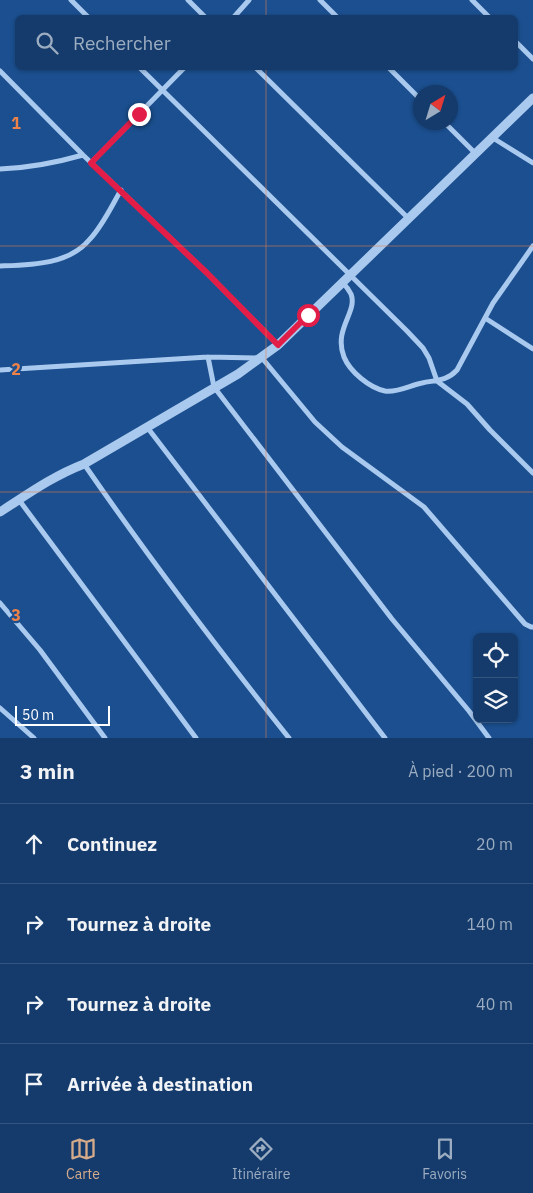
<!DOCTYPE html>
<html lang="fr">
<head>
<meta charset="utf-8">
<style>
	body { margin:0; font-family:"IBM Plex Sans",sans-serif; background:#1d4271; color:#f1f3f6 }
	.controls { position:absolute; right:15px; bottom:15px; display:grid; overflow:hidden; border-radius:8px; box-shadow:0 1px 4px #0004 }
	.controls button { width:45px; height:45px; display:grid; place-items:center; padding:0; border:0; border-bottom:1px solid #33557e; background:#143b6b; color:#f1f3f6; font:25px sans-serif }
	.compass { position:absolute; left:413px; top:85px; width:45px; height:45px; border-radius:50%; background:#143b6b; box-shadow:0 1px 4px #0004; rotate:38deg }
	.scale { position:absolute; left:15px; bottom:12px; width:95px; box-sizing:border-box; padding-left:5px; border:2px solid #fff; border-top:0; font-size:14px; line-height:18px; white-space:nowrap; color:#fff; -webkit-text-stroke:4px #1b4f8f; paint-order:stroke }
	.stop { position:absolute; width:15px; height:15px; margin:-11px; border:4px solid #e11d48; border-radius:50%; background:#fff }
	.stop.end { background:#e11d48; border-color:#fff; box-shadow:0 1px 5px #0008 }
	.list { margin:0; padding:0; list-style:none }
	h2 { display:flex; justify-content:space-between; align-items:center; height:65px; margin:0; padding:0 20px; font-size:21px }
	h2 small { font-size:16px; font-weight:400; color:#9dadc1 }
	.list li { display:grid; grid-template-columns:32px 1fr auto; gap:15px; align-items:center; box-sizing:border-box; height:80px; padding:0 20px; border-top:1px solid #33557e }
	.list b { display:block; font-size:19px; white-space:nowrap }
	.list em { font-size:16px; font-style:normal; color:#9dadc1 }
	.icon { flex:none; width:28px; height:28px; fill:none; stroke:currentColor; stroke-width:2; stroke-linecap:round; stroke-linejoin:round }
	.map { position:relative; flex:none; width:533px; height:738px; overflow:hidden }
	.search { position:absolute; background:#143b6b; box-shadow:0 1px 4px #0004; left:15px; right:15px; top:15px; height:55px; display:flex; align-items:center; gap:12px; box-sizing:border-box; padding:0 18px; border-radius:8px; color:#9dadc1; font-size:19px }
	.sheet { height:385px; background:#143b6b }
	nav { display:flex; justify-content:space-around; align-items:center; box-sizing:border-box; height:70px; border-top:1px solid #33557e; background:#143b6b; font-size:14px; color:#9dadc1 }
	nav a { display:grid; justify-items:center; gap:2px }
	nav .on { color:#d6ab8b }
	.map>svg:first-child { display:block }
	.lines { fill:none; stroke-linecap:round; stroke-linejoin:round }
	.minor { stroke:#a9c9ee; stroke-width:5 }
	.tertiary { stroke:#a9c9ee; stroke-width:9 }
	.route { stroke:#e11d48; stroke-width:6 }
	.grid { fill:none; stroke:#ee8249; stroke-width:1; stroke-opacity:0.55 }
	.grid-label { font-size:16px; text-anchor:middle; font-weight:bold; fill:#ee8249; stroke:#1b4f8f; stroke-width:4.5; stroke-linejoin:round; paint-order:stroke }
</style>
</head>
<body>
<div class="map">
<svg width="533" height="738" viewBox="0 0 533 738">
	<rect width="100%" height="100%" fill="#1b4f8f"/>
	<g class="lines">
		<path class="minor" d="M71 0 89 18
			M188 0 206 18
			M320 0 338 18
			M472 0 490 18
			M233 18 249 0
			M516 42 533 59
			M140 68 407 331 423 348 429 358 437 381 467 404 490 430 533 473
			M256 68 409 219
			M389 68 420 99
			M0 71 83 155 207 273 278 345
			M444 122 475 153
			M493 138 533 163
			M91 163 184 68
			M0 169C29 168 55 163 83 155
			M0 266C30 265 69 265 90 239 103 225 111 207 121 190
			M342 282C345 285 349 290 351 294 358 312 333 329 344 357 350 372 370 388 385 391 397 393 411 385 422 383 436 380 447 381 457 370L493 303 533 246
			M485 318 533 349
			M208 357 214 387 392 619 469 711 489 738
			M0 370 208 357 262 358 315 422 342 447 424 507 525 624 531 627H533
			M147 427 385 738
			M84 464C149 558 218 649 289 738
			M19 500 196 738
			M0 603 40 650 105 738
			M0 708 34 738"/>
		<path class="tertiary" d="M0 512C28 494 53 476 84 464L238 374 278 345 533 98"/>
	</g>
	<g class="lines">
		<path class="route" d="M139 114 91 163 207 273 278 345 308 315"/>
	</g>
	<path class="grid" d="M266 0V18M266 68V738M0 246H533M0 492H533"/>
	<g class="grid-label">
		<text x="16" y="129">1</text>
		<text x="16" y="375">2</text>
		<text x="16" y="621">3</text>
	</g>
</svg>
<div class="controls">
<button><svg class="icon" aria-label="locate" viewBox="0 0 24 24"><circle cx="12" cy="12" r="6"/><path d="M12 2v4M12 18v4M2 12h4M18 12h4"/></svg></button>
<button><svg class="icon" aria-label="layers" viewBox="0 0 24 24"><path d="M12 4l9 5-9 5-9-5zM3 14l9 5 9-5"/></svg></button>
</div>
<svg class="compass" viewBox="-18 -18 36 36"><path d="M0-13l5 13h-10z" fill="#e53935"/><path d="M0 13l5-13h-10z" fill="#9dadc1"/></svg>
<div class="scale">50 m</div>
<div class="stop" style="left:308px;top:315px"></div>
<div class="stop end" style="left:139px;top:114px"></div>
<div class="search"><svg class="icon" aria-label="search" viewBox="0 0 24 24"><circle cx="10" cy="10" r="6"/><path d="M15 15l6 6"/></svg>Rechercher</div>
</div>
<section class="sheet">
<h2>3 min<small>À pied · 200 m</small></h2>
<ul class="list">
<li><svg class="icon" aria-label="ahead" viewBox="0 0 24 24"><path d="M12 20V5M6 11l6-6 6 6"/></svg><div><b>Continuez</b></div><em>20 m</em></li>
<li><svg class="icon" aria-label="right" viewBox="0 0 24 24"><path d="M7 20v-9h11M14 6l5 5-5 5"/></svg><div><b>Tournez à droite</b></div><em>140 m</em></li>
<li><svg class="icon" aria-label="right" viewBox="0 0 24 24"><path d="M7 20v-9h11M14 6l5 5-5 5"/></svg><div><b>Tournez à droite</b></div><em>40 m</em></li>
<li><svg class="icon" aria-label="arrive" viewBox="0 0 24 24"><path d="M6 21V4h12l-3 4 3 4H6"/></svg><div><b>Arrivée à destination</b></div></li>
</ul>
</section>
<nav>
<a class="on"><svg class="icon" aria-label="map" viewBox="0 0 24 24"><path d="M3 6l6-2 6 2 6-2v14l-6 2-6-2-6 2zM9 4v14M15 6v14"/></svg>Carte</a>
<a><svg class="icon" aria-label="directions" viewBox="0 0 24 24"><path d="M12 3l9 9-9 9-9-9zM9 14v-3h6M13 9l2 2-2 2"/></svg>Itinéraire</a>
<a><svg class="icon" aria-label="saved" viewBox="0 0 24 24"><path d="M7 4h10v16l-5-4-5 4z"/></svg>Favoris</a>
</nav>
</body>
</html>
